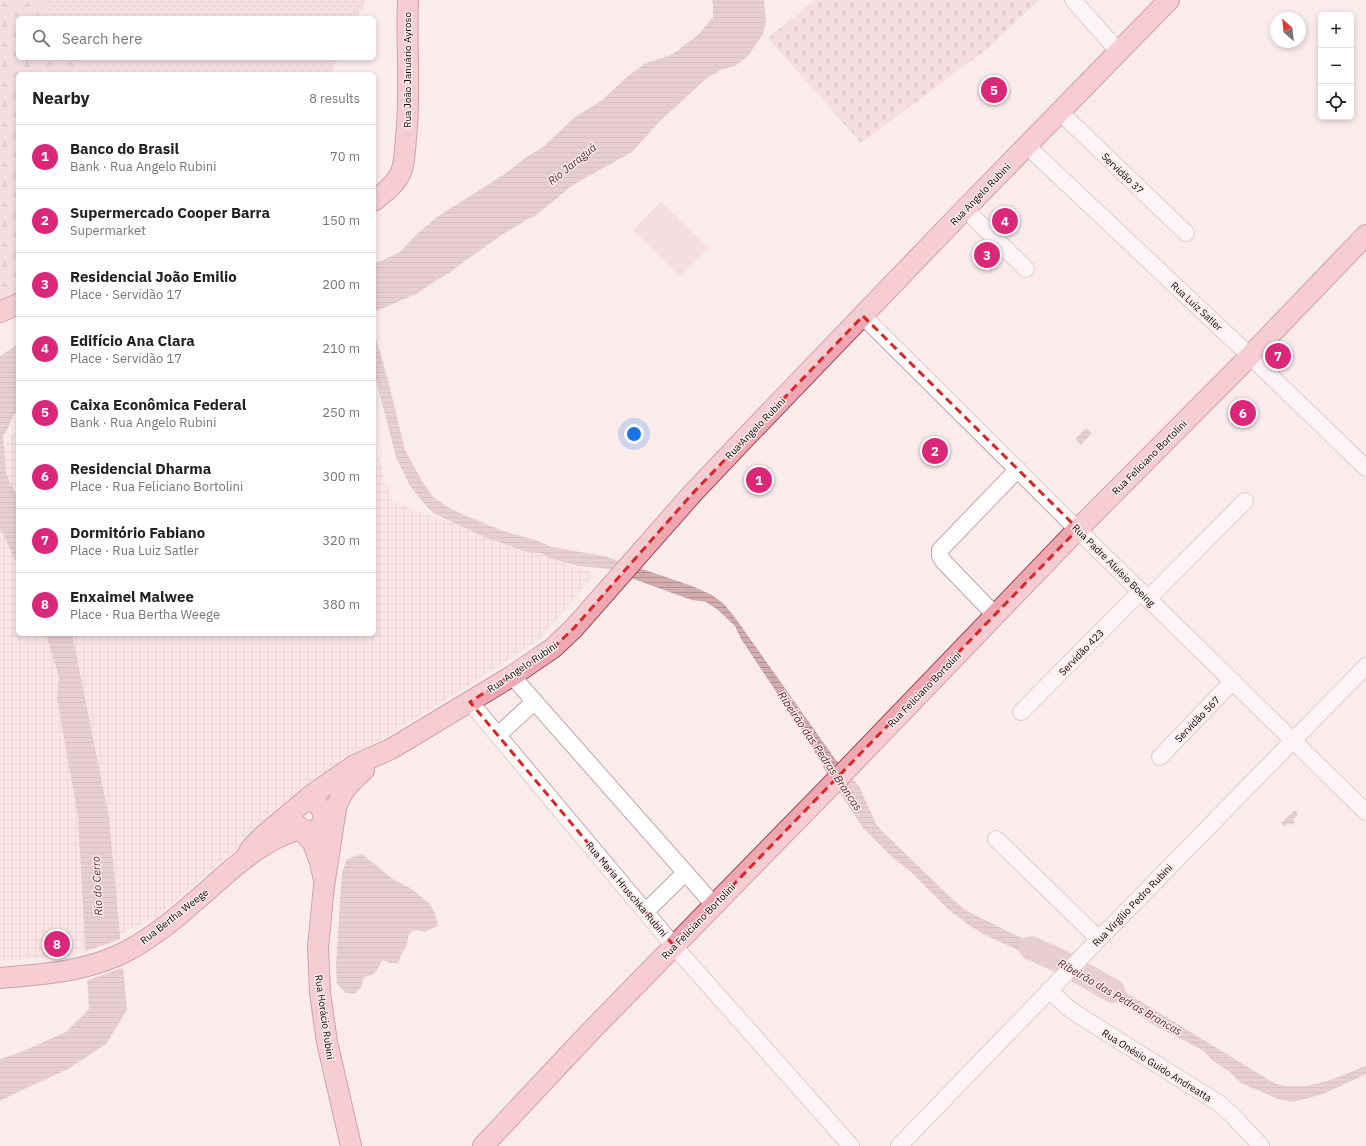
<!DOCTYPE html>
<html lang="en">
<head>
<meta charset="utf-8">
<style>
	body { margin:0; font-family:"IBM Plex Sans",sans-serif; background:#f6f6f6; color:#222 }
	.controls { position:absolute; right:12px; top:12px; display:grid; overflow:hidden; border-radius:6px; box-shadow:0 2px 6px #0003 }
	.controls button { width:36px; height:36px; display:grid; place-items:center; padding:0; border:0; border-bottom:1px solid #e0e0e0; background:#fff; color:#222; font:20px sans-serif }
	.compass { position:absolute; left:1270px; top:12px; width:36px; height:36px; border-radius:50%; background:#fff; box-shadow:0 2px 6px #0003; rotate:333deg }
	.you { position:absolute; left:634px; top:434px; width:14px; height:14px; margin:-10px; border:3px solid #fff; border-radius:50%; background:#1a73e8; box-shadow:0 0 0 6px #1a73e833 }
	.badge { display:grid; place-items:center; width:26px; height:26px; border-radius:50%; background:#db2777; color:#fff; font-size:13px; font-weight:700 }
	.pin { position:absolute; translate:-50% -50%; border:2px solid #fff; box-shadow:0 1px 4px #0006 }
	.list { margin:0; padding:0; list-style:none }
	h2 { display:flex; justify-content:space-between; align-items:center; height:52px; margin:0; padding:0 16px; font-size:17px }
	h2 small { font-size:13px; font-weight:400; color:#767676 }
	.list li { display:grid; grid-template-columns:26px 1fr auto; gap:12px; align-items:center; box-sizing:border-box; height:64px; padding:0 16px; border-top:1px solid #e0e0e0 }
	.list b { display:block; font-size:15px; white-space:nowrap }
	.list p { margin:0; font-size:13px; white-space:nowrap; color:#767676 }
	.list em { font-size:13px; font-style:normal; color:#767676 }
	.icon { flex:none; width:22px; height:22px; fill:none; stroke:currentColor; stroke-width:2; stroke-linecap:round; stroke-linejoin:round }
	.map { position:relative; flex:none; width:1366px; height:1146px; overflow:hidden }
	.search { position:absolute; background:#fff; box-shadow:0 2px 6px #0003; left:16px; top:16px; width:360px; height:44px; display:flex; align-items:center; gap:10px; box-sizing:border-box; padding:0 14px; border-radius:6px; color:#767676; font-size:15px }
	.panel { position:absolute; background:#fff; box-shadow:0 2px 6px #0003; left:16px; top:72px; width:360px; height:564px; border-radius:6px }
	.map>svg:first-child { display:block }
	.industrial { fill:url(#industrial-grid) }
	.grass { fill:url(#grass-dots) }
	.forest { fill:url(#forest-firs) }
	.cemetery { fill:url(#cemetery-stones) }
	.garden { fill:#eeced0 }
	.water { fill:url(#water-rules) }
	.pier { fill:#faebec }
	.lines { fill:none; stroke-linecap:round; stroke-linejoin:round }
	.river { stroke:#d1abad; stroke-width:24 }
	.minor-casing { stroke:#c6a4a6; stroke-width:18 }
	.major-casing { stroke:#9c4b56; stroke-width:22 }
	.minor { stroke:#fff; stroke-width:16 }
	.major { stroke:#efa8b2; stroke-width:20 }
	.marked { fill:none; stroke:#d62828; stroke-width:3; stroke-dasharray:8 5; stroke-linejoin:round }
	.labels { text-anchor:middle; stroke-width:3; stroke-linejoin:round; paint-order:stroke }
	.street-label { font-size:10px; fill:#160b0c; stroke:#faebec }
	.water-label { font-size:11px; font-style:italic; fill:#5d2a30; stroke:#faebec }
</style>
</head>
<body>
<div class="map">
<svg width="1366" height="1146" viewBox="0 0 1366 1146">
	<defs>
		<pattern id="industrial-grid" width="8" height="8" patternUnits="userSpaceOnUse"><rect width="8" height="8" fill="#fbe0e1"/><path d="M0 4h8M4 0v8" fill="none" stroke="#d6bfc0"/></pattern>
		<pattern id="grass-dots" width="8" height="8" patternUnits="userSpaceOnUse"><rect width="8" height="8" fill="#eeced0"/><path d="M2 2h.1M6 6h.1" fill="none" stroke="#cbb0b1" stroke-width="1.8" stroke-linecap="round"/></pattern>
		<pattern id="forest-firs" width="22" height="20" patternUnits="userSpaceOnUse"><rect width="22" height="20" fill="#eeced0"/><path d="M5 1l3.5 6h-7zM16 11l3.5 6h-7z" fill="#cbb0b1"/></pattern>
		<pattern id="cemetery-stones" width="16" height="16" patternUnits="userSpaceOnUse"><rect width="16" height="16" fill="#eeced0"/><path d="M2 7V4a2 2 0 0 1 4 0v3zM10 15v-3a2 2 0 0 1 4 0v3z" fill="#cbb0b1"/></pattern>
		<pattern id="water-rules" width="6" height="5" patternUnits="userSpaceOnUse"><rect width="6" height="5" fill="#d1abad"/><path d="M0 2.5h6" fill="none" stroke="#b39294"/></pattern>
	</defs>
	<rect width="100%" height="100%" fill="#faebec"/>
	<path class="industrial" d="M18 425V634H374V445L393 502 595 574 540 639 452 696 323 775 159 915 86 952 68 956 0 961V454L5 445Z"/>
	<path class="grass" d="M0 0H366L357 18H18V58H338L330 74H18Z"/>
	<path class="forest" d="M0 0H48L38 18H18V58H74L92 74H18V295L0 303Z"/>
	<path class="cemetery" d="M815 0H1039L988 48 861 143 768 38Z"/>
	<path class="garden" d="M661 202 709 248 680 277 633 230Z"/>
	<path class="water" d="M712 0H764L766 22 763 34 748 56 735 66 722 69 707 78 660 121 632 152 573 185 535 216 527 219 517 226 506 232 458 266 451 272 437 280 416 294 374 312V264L400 252 417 234 437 217 503 175 525 158 543 147 575 117 601 101 627 77 644 64 668 56 679 50 682 47 699 34 713 17V5Z
		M374 335 380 351 389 384 405 450 423 483 433 497 448 507 466 516 506 532 535 540 552 547 604 556 692 586 712 595 724 604 736 619 835 759 859 786 876 824 883 832 947 894 965 910 1036 945 1064 956 1055 967 985 935 970 926 948 909 910 871 892 857 863 828 828 775 805 735 741 639 735 626 718 610 706 602 692 600 675 594 631 578 615 570 601 568 578 566 549 558 541 553 528 552 487 538 435 514 427 507 410 486 396 457 374 372Z
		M18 344V410L13 416 8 428 3 436 6 473 18 499V566L3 534 0 530V356Z
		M1086 428 1091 432V434L1081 445 1075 439Z
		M46 634H72L109 818 127 1010 106 1044 68 1069 20 1091 0 1101V1059L21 1052 66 1032 89 1009 78 817 57 698 59 677Z
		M1295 810 1298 814 1293 820 1295 822 1291 825 1288 823 1285 827 1281 823Z
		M362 854 394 880 410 888 429 903 435 913 438 926 425 932 416 930 409 933 407 945 402 953 398 963H391L382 960C377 970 376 975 364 977L361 987 354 994 346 993 337 984 336 965 342 872 347 859Z
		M1088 972 1120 989 1274 1083C1305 1094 1337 1077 1366 1066V1074L1323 1094 1293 1102 1278 1099 1241 1083 1231 1073 1212 1060 1204 1051 1152 1024 1121 1001 1082 978Z"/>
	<path class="pier" d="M123 938 125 967 85 981 84 952Z"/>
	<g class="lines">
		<path class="river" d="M1031 948 1060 961 1113 991"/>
		<defs>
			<path id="minor" d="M1073 0 1119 52
				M1060 112 1186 233
				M1027 146 1250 356 1366 468
				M965 209 1026 269
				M863 316 1091 543 1366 812
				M1148 599 1245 501
				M995 615 944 562 940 556V550L1018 469
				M512 676 714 905
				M470 702 674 946 851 1146
				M1021 712 1141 591
				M498 735 534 702
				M1160 757 1233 681
				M996 839 1099 939
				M645 912 685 873
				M1049 990 1067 1007 1083 1018 1220 1104 1233 1116 1261 1146
				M899 1146 1099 939 1366 666"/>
			<path id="major" d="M374 201C384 193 396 184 401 172 405 162 405 149 406 138 411 92 406 46 408 0
				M0 312 18 304
				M296 824 313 843 320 862 323 876
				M246 857 252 847 263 836 313 794 355 765 391 749 512 676 553 648 574 628 692 494 745 438 965 209 1169 0
				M0 978C44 974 87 972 127 951 163 932 194 902 225 875 241 861 257 848 277 838 283 835 292 831 299 830 304 829 309 832 314 830 333 823 320 794 302 803
				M351 1146 327 1042 320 993 318 947 324 886 336 808C341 791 352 781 364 770
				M483 1146 590 1032 851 765 1078 529 1250 356 1366 235"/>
		</defs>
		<use href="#minor" class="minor-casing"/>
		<use href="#major" class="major-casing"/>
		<use href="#minor" class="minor"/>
		<use href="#major" class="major"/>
	</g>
	<path d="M0 0H1366V1146H0ZM863 316 1078 529 674 946 470 702 553 648 574 628 692 494Z" fill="#faebec" fill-opacity=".55" fill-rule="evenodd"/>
	<path class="marked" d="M863 316 1078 529 674 946 470 702 553 648 574 628 692 494Z"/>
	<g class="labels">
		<g class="street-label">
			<text transform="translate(407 70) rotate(-90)" y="4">Rua João Januário Ayroso</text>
			<text transform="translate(1123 173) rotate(44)" y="4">Servidão 37</text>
			<text transform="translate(980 194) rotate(-46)" y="4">Rua Angelo Rubini</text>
			<text transform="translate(1197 306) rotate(43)" y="4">Rua Luiz Satler</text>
			<text transform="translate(755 428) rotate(-46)" y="4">Rua Angelo Rubini</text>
			<text transform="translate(1149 457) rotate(-45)" y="4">Rua Feliciano Bortolini</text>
			<text transform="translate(1114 565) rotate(45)" y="4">Rua Padre Aluísio Boeing</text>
			<text transform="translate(1081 652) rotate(-46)" y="4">Servidão 423</text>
			<text transform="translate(522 667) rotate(-34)" y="4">Rua Angelo Rubini</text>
			<text transform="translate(924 689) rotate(-46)" y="4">Rua Feliciano Bortolini</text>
			<text transform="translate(1197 719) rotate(-46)" y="4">Servidão 567</text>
			<text transform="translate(627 889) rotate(50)" y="4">Rua Maria Hruschka Rubini</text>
			<text transform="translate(1132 905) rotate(-46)" y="4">Rua Virgílio Pedro Rubini</text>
			<text transform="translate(174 916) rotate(-38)" y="4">Rua Bertha Weege</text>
			<text transform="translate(698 921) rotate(-46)" y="4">Rua Feliciano Bortolini</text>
			<text transform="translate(325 1017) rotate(82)" y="4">Rua Horácio Rubini</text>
			<text transform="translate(1157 1065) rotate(32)" y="4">Rua Onésio Guido Andreatta</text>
		</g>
		<g class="water-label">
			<text transform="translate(572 164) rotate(-39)" y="4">Rio Jaraguá</text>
			<text transform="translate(820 751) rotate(56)" y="4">Ribeirão das Pedras Brancas</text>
			<text transform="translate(97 886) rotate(-93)" y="4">Rio do Cerro</text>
			<text transform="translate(1120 997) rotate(30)" y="4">Ribeirão das Pedras Brancas</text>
		</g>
	</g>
</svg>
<div class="controls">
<button>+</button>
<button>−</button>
<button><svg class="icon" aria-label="locate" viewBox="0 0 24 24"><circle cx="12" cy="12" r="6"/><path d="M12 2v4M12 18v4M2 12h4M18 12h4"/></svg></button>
</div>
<svg class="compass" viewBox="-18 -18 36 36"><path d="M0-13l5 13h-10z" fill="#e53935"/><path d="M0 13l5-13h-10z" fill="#767676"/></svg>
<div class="you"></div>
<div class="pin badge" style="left:759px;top:480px">1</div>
<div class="pin badge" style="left:935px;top:451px">2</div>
<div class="pin badge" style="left:987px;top:255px">3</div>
<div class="pin badge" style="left:1005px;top:221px">4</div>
<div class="pin badge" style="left:994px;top:90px">5</div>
<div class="pin badge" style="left:1243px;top:413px">6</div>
<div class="pin badge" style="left:1278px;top:356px">7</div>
<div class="pin badge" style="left:57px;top:944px">8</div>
<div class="search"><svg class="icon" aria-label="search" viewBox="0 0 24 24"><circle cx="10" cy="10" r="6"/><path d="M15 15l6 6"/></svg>Search here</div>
<section class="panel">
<h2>Nearby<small>8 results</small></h2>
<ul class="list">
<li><span class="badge">1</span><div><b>Banco do Brasil</b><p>Bank · Rua Angelo Rubini</p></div><em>70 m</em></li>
<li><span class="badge">2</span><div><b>Supermercado Cooper Barra</b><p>Supermarket</p></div><em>150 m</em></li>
<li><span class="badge">3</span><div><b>Residencial João Emilio</b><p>Place · Servidão 17</p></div><em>200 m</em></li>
<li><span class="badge">4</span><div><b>Edifício Ana Clara</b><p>Place · Servidão 17</p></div><em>210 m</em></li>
<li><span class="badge">5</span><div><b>Caixa Econômica Federal</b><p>Bank · Rua Angelo Rubini</p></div><em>250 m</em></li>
<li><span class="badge">6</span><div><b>Residencial Dharma</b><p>Place · Rua Feliciano Bortolini</p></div><em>300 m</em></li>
<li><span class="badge">7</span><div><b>Dormitório Fabiano</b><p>Place · Rua Luiz Satler</p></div><em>320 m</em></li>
<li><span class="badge">8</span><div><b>Enxaimel Malwee</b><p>Place · Rua Bertha Weege</p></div><em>380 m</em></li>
</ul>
</section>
</div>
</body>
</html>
